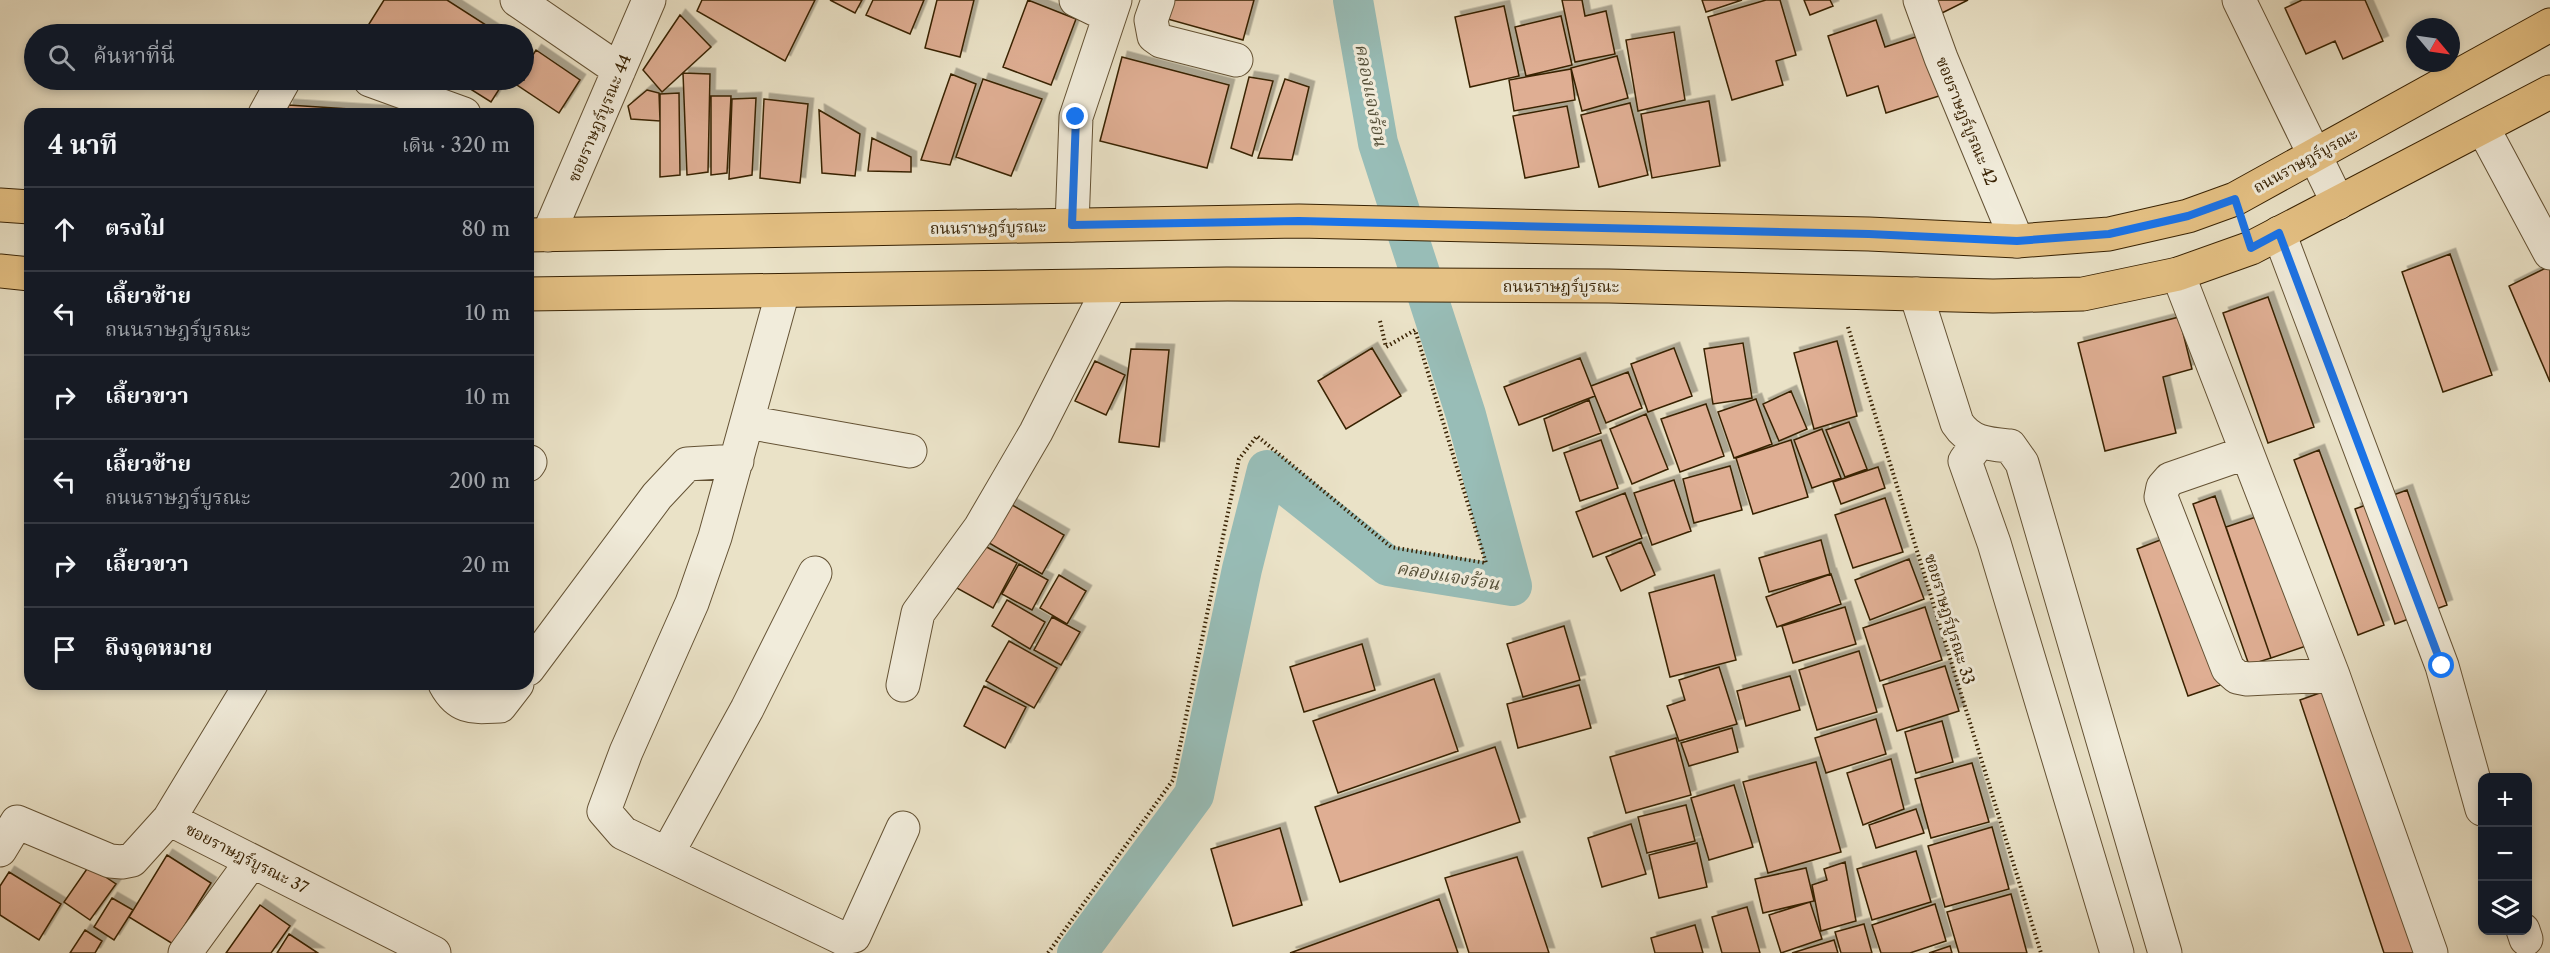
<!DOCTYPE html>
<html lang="th">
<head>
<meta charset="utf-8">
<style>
	body { margin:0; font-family:"Libre Caslon Text","Noto Serif Thai",serif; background:#20242c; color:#f1f3f6 }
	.controls { position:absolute; right:18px; bottom:18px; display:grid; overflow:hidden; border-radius:12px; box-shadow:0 3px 9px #0003 }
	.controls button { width:54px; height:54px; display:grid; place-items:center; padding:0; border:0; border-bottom:2px solid #363941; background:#171b24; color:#f1f3f6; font:30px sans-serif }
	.compass { position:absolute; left:2406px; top:18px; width:54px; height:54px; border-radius:50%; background:#171b24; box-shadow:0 3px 9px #0003; rotate:119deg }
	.stop { position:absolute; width:18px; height:18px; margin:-14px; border:4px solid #1a73e8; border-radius:50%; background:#fff }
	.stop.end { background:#1a73e8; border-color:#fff; box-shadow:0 2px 6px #0008 }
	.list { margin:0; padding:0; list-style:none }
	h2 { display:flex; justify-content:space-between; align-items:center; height:78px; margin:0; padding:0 24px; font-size:26px }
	h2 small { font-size:20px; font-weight:400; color:#9ea1a6 }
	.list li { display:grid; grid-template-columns:39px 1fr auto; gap:18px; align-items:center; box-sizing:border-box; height:84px; padding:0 24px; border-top:2px solid #363941 }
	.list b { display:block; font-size:22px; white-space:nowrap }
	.list p { margin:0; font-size:20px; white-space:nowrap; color:#9ea1a6 }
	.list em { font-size:20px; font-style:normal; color:#9ea1a6 }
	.icon { flex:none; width:33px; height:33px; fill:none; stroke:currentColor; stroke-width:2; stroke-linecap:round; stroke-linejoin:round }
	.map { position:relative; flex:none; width:2550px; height:953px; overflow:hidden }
	.search { position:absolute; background:#171b24; box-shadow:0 3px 9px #0003; left:24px; top:24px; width:510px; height:66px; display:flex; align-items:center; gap:15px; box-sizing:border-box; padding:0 21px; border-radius:33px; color:#9ea1a6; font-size:22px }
	.panel { position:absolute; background:#171b24; box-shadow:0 3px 9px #0003; left:24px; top:108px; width:510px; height:582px; border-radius:18px }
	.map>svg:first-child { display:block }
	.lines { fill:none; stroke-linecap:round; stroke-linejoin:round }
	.canal { stroke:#98bdb7; stroke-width:40 }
	.building { fill:#dfae93; stroke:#382203; stroke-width:1.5; filter:url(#shadow) }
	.minor-casing { stroke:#645234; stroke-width:35 }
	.major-casing { stroke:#382203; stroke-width:35 }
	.path { stroke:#382203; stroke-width:4; stroke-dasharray:1.5 3; stroke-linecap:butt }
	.minor { stroke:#f1ecdb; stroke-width:33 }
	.major { stroke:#e5c184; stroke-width:33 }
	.route { stroke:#1a73e8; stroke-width:8 }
	.labels { text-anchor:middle; stroke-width:6; stroke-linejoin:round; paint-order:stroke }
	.street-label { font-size:16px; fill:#382203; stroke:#f1ecdb }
	.water-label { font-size:18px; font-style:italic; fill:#555039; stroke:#f1ecdb }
</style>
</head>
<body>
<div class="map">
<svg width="2550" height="953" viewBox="0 0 2550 953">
	<defs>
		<filter id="shadow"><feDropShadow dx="5.5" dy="-5.5" stdDeviation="0" flood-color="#0004"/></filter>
	</defs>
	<rect width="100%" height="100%" fill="#eae2c7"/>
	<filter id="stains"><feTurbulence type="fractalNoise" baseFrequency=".00333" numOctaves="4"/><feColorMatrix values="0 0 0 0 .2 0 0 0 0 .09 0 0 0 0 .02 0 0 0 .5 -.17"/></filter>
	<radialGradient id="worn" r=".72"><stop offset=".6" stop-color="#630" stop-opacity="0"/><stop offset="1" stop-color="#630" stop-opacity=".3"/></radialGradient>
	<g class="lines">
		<path class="canal" d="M1077 953 1194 795 1242 569 1267 470 1388 566 1512 586 1466 415 1378 143 1353 0"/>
	</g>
	<path class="building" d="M384 0H447L500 34H386L369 24Z
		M702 0H815L785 61 697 11Z
		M830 0H862L855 13Z
		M873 0H924L910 34 866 15Z
		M937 0H974L960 57 925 48Z
		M1028 0 1076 19 1051 85 1003 67Z
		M1168 0H1254L1243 40 1164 18Z
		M1562 0H1582L1585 16 1606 11 1615 54 1575 62Z
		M1702 0H1742L1706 12Z
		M1766 0H1780L1796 55 1776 61 1783 85 1732 100 1708 17Z
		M1804 0H1830L1833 6 1810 15Z
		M1933 0H1968L1942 13Z
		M2302 0H2365L2383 41 2343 59 2335 41 2306 54 2285 8Z
		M1504 6 1519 76 1470 87 1455 17Z
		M680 15 711 47 662 92 643 70Z
		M1561 16 1572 65 1526 76 1515 27Z
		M1876 20 1885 47 1922 35 1942 95 1886 113 1878 86 1847 96 1828 36Z
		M1674 32 1685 100 1638 111 1626 40Z
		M536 50 580 80 559 113 514 83 516 80H524V69Z
		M1617 56 1628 98 1582 111 1571 68Z
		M1122 57 1229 85 1207 168 1100 141Z
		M1571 69 1575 100 1514 111 1509 80Z
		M683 73 710 74 708 172 687 175Z
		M951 74 976 84 950 165 921 160Z
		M1249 77 1273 81 1252 156 1231 148Z
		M983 79 1042 99 1011 176 956 157Z
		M1285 79 1309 87 1292 160 1258 158Z
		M456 80H505L491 102Z
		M647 90 659 93 660 121 631 119 628 106Z
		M679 93 680 175 660 177V94Z
		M711 96H731L727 173 711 175Z
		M756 98 752 175 729 179 732 99Z
		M764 99 808 104 800 183 760 178Z
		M1709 101 1720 166 1652 178 1641 114Z
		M1630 103 1648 175 1599 187 1581 115Z
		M288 105 428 114H287Z
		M1567 106 1579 167 1525 178 1513 116Z
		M819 110 860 134 855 176 822 173Z
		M872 138 911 157V172L868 171Z
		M2450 254 2492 375 2443 392 2402 272Z
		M2550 266V382L2509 286Z
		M2268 297 2314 427 2268 443 2223 313Z
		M2179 317 2192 369 2163 377 2176 433 2105 451 2078 343Z
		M1837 341 1857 416 1814 429 1794 353Z
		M1743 343 1752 398 1713 404 1704 349Z
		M1372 348 1401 396 1346 429 1318 381Z
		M1674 348 1692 396 1648 412 1631 364Z
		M1131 349 1169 350 1159 447 1119 442Z
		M1580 358 1595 396 1519 425 1504 387Z
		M1095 361 1125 375 1106 415 1075 401Z
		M1628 372 1642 408 1606 423 1591 386Z
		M1791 391 1807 429 1779 441 1763 404Z
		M1756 399 1772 444 1734 458 1718 412Z
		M1589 400 1601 433 1553 451 1544 419Z
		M1706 404 1724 456 1680 472 1661 419Z
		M1646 414 1668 469 1632 484 1610 429Z
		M1849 422 1867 469 1845 477 1826 430Z
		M1822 429 1841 478 1812 488 1794 440Z
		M1601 440 1618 488 1580 501 1564 453Z
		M1791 440 1808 497 1753 514 1736 458Z
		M2319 450 2384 625 2358 635 2294 460Z
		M1730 466 1742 510 1694 523 1683 479Z
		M1878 467 1885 488 1841 504 1833 482Z
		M1674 480 1691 531 1652 545 1634 493Z
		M2407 490 2447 605 2395 624 2355 509Z
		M1625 493 1642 538 1593 557 1576 512Z
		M2215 496 2271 658 2249 665 2193 504Z
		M1885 498 1903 552 1853 568 1835 515Z
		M1007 502 1064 535 1042 574 984 540Z
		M2265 514 2309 645 2271 658 2226 527Z
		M2168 537 2220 685 2188 696 2137 549Z
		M1821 540 1830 574 1769 592 1759 558Z
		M1641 542 1655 575 1621 591 1606 557Z
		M979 543 1017 563 993 608 955 587Z
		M1909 559 1924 599 1870 620 1855 580Z
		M1019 564 1048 580 1032 610 1002 594Z
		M1831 574 1841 604 1777 627 1766 597Z
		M1059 575 1086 591 1067 624 1040 608Z
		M1714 575 1736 660 1670 677 1649 593Z
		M1007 600 1045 622 1030 649 992 626Z
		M1845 607 1856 644 1793 663 1782 626Z
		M1925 607 1942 660 1880 681 1863 628Z
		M1052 617 1080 632 1061 665 1034 650Z
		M1564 626 1580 680 1523 697 1507 644Z
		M1009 641 1057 668 1034 708 986 681Z
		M1362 644 1375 690 1304 712 1290 667Z
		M1859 651 1877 712 1817 730 1799 670Z
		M1945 666 1959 711 1897 731 1883 685Z
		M1719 667 1737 724 1679 741 1667 706 1685 700 1679 680Z
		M1790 676 1800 710 1746 726 1737 691Z
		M1434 679 1458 751 1338 793 1313 721Z
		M1579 685 1591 728 1518 748 1507 704Z
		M984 686 1026 707 1005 748 964 726Z
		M2331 689 2418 953H2384L2300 700Z
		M1876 719 1886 754 1826 773 1815 738Z
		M1942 721 1953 762 1916 773 1905 732Z
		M1732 728 1738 752 1689 766 1681 743Z
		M1676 738 1691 795 1626 813 1610 757Z
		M1495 747 1520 822 1340 882 1315 807Z
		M1891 759 1904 809 1863 825 1847 773Z
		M1816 762 1841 852 1768 873 1743 782Z
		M1972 763 1989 822 1931 838 1915 779Z
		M1734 785 1753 847 1709 860 1691 798Z
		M1686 805 1695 841 1647 853 1638 817Z
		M1916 809 1924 833 1876 848 1869 825Z
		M1631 824 1646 874 1602 887 1588 838Z
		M1992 827 2009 889 1945 907 1928 846Z
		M1280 828 1302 905 1233 926 1211 849Z
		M1697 843 1707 887 1659 898 1649 855Z
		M1916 851 1931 902 1872 920 1857 869Z
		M167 855 211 883 173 944 129 917Z
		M1517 857 1549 953H1469L1445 878Z
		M1845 862 1856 921 1821 931 1812 885 1827 880 1824 869Z
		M89 866 116 884 90 920 64 902Z
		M1806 868 1814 901 1763 913 1755 879Z
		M9 872 61 904 39 940 0 915V886Z
		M2011 894 2027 953H1959L1947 912Z
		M112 898 133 910 114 940 94 927Z
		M1439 899 1458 953H1290Z
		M1810 902 1822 939 1781 953 1769 915Z
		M1935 904 1946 941 1910 953H1881L1872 925Z
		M260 905 290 926 271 953H226Z
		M1747 907 1760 953H1722L1712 917Z
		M1864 924 1872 953H1841L1835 932Z
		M1695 925 1703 953H1655L1651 938Z
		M85 930 102 941 95 953H70Z
		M289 934 318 953H277Z
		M1834 940 1838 953H1792Z
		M1950 946 1952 953H1929Z"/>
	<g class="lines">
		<defs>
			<path id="minor" d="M517 0 619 70
				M1076 0 1109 16
				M1158 0 1151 20 1154 36 1161 41 1236 60
				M1920 0 1941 58 2017 241
				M2239 0 2338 203
				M370 80 464 114
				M265 114 284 80
				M2483 128 2550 253
				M1072 225 1076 117 1115 0
				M2279 233 2442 666 2482 809
				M548 235 649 0
				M2178 274 2333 675 2431 953
				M783 291 715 537 692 603 626 752 604 811 623 833 842 938 854 936 903 828
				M1916 294 1957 423C1970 443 1988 444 2010 446L2022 463 2165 953
				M747 422 910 451
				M1978 443 1965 461 1994 543 2117 953
				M2245 453 2170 479 2163 487 2161 497 2228 669 2237 677 2247 679 2333 675
				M528 465 530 462
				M528 669 657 496 687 464 737 461
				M445 684C459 710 474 707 500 706L517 684
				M903 685 918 613 980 528 1036 432 1110 286
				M169 819 434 953
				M0 850 17 822 110 861 122 862 132 860 169 819 251 684
				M667 854 747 709 815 573
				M2523 930 2526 939
				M185 953 252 861"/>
			<path id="major" d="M0 205 30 207
				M528 235 1299 221 1869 234 2017 241 2109 234 2188 216 2235 199 2550 25
				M0 271 30 274
				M528 294 1227 284 1609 286 1993 296 2083 294 2178 274 2251 248 2550 92"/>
		</defs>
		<use href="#minor" class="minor-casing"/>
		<use href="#major" class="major-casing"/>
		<path class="path" d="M1848 327 2041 953
			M1048 953 1173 780 1239 459 1257 436 1391 547 1486 563 1415 330 1386 347 1380 321"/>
		<use href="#minor" class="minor"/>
		<use href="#major" class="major"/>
	</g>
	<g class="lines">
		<path class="route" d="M1076 117 1072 225 1299 221 1869 234 2017 241 2109 234 2188 216 2235 199 2251 248 2279 233 2442 666"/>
	</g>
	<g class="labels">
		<g class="street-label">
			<text transform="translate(599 118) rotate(-67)" y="6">ซอยราษฎร์บูรณะ 44</text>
			<text transform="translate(1967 121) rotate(68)" y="6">ซอยราษฎร์บูรณะ 42</text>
			<text transform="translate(2305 160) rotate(-29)" y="6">ถนนราษฎร์บูรณะ</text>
			<text transform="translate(988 227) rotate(-1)" y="6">ถนนราษฎร์บูรณะ</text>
			<text x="1561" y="292">ถนนราษฎร์บูรณะ</text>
			<text transform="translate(1950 619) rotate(73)" y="6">ซอยราษฎร์บูรณะ 33</text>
			<text transform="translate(247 858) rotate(27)" y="6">ซอยราษฎร์บูรณะ 37</text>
		</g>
		<g class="water-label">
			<text transform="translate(1371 95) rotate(79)" y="6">คลองแจงร้อน</text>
			<text transform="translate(1448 576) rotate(9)" y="6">คลองแจงร้อน</text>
		</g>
	</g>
	<rect width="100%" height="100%" filter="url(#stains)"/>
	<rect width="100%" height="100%" fill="url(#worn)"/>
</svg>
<div class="controls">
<button>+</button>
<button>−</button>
<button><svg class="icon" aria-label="layers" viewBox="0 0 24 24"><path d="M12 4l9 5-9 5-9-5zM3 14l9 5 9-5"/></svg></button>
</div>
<svg class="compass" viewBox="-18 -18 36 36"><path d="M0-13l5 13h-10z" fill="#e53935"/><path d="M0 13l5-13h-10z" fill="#9ea1a6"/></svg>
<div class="stop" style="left:2442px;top:666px"></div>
<div class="stop end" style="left:1076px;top:117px"></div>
<div class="search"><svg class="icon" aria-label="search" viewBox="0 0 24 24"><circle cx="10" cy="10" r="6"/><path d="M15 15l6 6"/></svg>ค้นหาที่นี่</div>
<section class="panel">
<h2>4 นาที<small>เดิน · 320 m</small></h2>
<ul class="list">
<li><svg class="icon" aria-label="ahead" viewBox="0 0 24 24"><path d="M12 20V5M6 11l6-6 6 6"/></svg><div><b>ตรงไป</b></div><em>80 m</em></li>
<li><svg class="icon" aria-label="left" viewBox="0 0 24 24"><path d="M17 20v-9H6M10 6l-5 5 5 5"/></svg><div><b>เลี้ยวซ้าย</b><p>ถนนราษฎร์บูรณะ</p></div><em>10 m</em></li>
<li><svg class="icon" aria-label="right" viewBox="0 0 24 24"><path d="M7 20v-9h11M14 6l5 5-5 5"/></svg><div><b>เลี้ยวขวา</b></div><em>10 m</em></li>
<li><svg class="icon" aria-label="left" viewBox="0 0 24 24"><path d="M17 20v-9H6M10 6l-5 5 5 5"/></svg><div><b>เลี้ยวซ้าย</b><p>ถนนราษฎร์บูรณะ</p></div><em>200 m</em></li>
<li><svg class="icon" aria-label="right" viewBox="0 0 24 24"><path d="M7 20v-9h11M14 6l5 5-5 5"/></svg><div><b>เลี้ยวขวา</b></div><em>20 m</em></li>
<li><svg class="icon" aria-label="arrive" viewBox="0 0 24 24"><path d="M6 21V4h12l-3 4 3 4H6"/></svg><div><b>ถึงจุดหมาย</b></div></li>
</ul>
</section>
</div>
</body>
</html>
